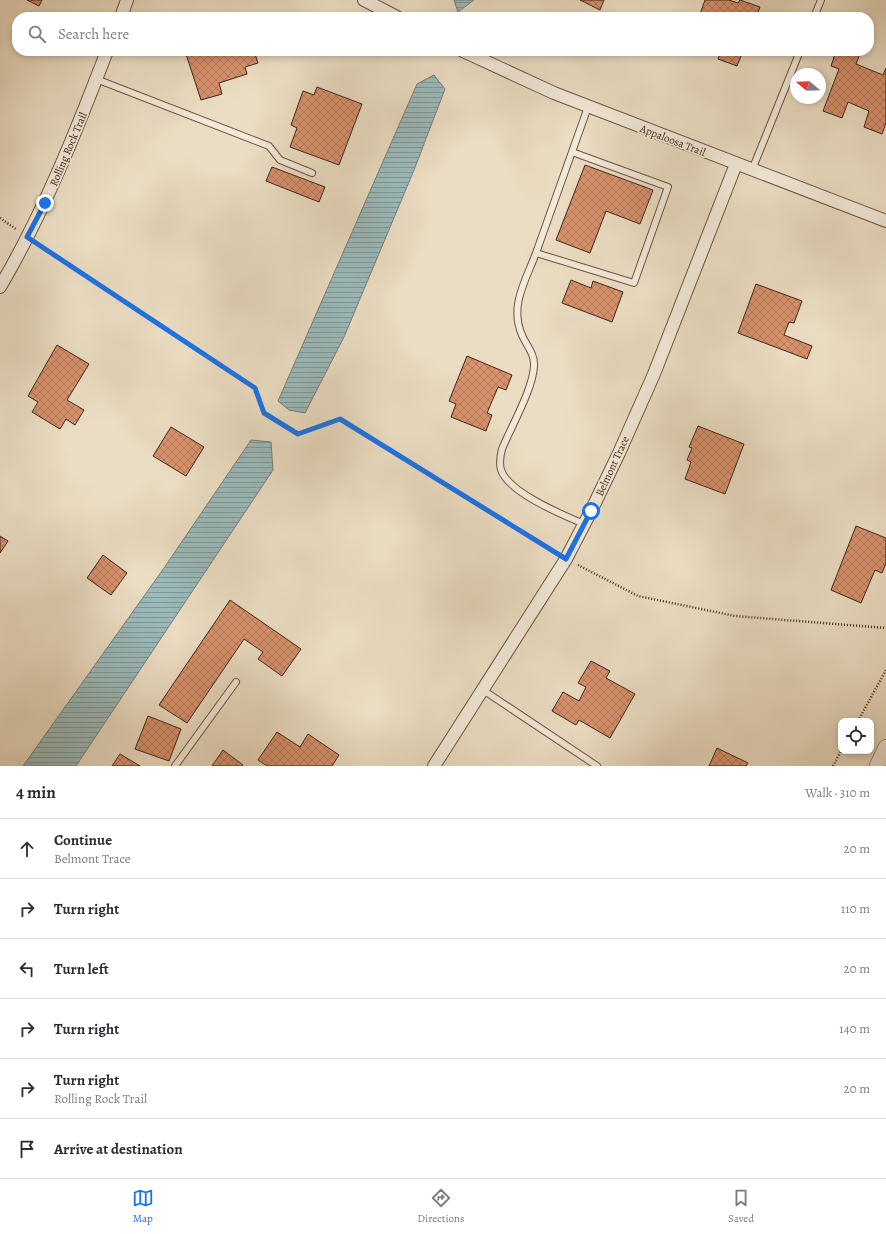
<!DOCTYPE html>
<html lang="en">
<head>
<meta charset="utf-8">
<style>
	body { margin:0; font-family:Alegreya,serif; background:#f7f7f7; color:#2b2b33 }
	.controls { position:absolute; right:12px; bottom:12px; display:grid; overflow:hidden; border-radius:8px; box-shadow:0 2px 6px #0003 }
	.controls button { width:36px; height:36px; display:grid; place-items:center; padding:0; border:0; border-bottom:1px solid #e1e1e2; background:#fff; color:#2b2b33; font:20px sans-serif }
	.compass { position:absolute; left:790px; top:68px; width:36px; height:36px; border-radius:50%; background:#fff; box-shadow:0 2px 6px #0003; rotate:289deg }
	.stop { position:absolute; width:12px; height:12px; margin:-9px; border:3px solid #1a73e8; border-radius:50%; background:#fff }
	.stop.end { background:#1a73e8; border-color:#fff; box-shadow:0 1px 4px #0008 }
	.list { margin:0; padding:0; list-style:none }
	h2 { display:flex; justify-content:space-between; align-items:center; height:52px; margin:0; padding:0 16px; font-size:17px }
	h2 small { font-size:13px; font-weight:400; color:#7c7c81 }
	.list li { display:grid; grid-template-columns:26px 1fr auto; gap:12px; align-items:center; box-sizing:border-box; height:60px; padding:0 16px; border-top:1px solid #e1e1e2 }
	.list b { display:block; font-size:15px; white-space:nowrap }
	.list p { margin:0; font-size:13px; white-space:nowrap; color:#7c7c81 }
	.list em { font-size:13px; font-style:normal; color:#7c7c81 }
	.icon { flex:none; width:22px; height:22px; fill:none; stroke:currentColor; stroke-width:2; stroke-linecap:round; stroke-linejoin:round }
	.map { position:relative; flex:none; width:886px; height:766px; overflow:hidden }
	.search { position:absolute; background:#fff; box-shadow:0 2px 6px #0003; left:12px; right:12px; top:12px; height:44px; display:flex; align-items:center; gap:10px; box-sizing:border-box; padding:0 14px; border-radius:16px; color:#7c7c81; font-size:15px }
	.sheet { height:412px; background:#fff }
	nav { display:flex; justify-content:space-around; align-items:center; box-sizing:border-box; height:56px; border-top:1px solid #e1e1e2; background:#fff; font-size:11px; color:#7c7c81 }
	nav a { display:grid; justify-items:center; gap:2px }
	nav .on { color:#1a73e8 }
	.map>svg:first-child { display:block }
	.water { fill:url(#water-rules); stroke:#767e79 }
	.building { fill:url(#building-cross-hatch); stroke:#412516 }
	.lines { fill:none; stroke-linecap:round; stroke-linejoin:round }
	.service-casing { stroke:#6c5341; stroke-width:8 }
	.minor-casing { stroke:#6c5341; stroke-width:14 }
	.tertiary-casing { stroke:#6c5341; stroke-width:16 }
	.path { stroke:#412516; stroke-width:2.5; stroke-dasharray:1 2; stroke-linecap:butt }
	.service { stroke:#f2e9d8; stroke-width:6 }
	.minor { stroke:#f2e9d8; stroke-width:12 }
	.tertiary { stroke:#f2e9d8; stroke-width:15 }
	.route { stroke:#1a73e8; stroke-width:5 }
	.labels { text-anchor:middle; stroke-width:3.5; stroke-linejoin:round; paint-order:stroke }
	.street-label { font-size:11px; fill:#412516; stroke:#f2e9d8 }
</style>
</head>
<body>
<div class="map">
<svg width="886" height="766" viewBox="0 0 886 766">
	<defs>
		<pattern id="water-rules" width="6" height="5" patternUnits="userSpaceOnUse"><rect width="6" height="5" fill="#9ababb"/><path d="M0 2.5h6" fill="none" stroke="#7f9797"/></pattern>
		<pattern id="building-cross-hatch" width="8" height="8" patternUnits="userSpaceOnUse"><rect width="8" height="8" fill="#d8926e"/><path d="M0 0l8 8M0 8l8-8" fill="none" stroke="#b17759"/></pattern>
	</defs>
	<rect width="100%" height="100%" fill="#ebddc3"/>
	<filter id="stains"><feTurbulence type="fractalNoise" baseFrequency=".005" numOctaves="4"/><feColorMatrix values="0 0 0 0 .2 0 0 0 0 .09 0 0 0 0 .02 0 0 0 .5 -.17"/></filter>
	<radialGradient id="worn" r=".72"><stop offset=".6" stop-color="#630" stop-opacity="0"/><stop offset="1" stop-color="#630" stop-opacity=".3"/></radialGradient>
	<path class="water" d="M454 0H474L458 12Z
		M434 75 445 89 414 170 344 337 305 413 289 410 278 401 417 84Z
		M251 440 271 442 273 470 76 766H23L164 568Z"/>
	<path class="building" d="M27 0H42L39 6Z
		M580 0H604L600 10Z
		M705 0H729L738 3 740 0 760 7 756 17H699Z
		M185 51H254L258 63 245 67 247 74 219 83 222 94 201 100Z
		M721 51H743L737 66 718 59Z
		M836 51H861L856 64 883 75 886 68V123L882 134 864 127 869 111 848 102 842 118 823 111 839 69 831 66Z
		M317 87 362 104 339 165 290 147 297 128 291 125 303 91 314 95Z
		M585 165 653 190 640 224 606 211 590 253 556 240Z
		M272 167 325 187 319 202 266 181Z
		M571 280 591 288 593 281 623 292 612 322 562 303Z
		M756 284 802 301 794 323 789 322 784 335 812 346 807 359 738 333Z
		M57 345 89 364 67 400 84 410 75 425 66 419 60 429 32 412 38 402 28 396Z
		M467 356 512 375 506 390 498 387 487 413 492 415 486 431 451 417 456 404 449 401Z
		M698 426 744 444 725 494 685 479 691 462 687 460 692 448 689 447Z
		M171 427 204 447 186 476 153 456Z
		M856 526 886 538V563L882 573 875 570 861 603 831 590Z
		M0 536 8 541 0 553Z
		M103 555 127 573 111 595 87 578Z
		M230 600 301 649 282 676 258 659 263 652 244 639 187 723 159 705Z
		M591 661 610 671 606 678 635 694 610 738 579 720 576 725 552 711 563 692 579 701 586 687 578 683Z
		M148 716 181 729 169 761 135 749Z
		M277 732 300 747 308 734 339 755 332 766H267L258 760Z
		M717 748 748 763 746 766H709Z
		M223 750 243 765 242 766H212Z
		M120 754 140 766H112Z"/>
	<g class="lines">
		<defs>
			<path id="service" d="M814 17 821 0
				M96 79 269 146 280 160 312 173
				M572 152 668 187 634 283 536 253 588 107
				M752 170 800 51
				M536 253C526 280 509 306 522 335 526 345 535 354 534 366 533 389 511 427 502 449 500 457 499 463 501 470 509 493 563 515 584 524
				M483 690 597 766
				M175 766 236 682"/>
			<path id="minor" d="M364 0 397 17
				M121 17 127 0
				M463 51 554 93 886 221
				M0 287C44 212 76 132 107 51
				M434 766 566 559 591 511 619 453 654 374 736 164"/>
			<path id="tertiary" d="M877 766 886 747"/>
		</defs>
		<use href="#service" class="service-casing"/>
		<use href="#minor" class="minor-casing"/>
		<use href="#tertiary" class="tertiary-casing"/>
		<path class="path" d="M0 218 16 229
			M39 244 255 388 264 413 298 434 340 419 554 552
			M578 565 638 596 735 616 886 628
			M858 721 886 670
			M833 766 841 751"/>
		<use href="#service" class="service"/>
		<use href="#minor" class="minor"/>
		<use href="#tertiary" class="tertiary"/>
	</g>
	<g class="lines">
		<path class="route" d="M45 203 27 237 255 388 264 413 298 434 340 419 566 559 591 511"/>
	</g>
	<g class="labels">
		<g class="street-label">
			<text transform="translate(673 140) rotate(21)" y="4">Appaloosa Trail</text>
			<text transform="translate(68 149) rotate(-67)" y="4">Rolling Rock Trail</text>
			<text transform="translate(612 466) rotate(-65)" y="4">Belmont Trace</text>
		</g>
	</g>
	<rect width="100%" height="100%" filter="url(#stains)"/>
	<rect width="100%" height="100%" fill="url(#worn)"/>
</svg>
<div class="controls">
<button><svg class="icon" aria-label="locate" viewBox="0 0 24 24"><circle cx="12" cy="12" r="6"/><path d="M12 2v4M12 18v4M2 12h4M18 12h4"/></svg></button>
</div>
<svg class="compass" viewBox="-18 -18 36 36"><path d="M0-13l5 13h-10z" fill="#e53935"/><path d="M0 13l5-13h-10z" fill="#7c7c81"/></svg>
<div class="stop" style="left:591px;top:511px"></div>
<div class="stop end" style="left:45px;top:203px"></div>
<div class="search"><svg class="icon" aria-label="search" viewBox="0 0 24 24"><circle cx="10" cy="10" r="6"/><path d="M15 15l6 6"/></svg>Search here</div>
</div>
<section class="sheet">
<h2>4 min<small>Walk · 310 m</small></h2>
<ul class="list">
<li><svg class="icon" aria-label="ahead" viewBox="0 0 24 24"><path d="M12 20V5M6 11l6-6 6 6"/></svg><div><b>Continue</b><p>Belmont Trace</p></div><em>20 m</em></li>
<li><svg class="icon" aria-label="right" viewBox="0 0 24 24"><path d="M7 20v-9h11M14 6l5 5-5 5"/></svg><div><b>Turn right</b></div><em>110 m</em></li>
<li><svg class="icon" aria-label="left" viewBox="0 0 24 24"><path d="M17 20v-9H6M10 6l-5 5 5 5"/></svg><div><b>Turn left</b></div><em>20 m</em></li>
<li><svg class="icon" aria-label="right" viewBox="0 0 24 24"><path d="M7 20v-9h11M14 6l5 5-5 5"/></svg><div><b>Turn right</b></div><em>140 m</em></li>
<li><svg class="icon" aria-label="right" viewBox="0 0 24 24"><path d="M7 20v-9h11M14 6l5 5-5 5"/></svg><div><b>Turn right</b><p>Rolling Rock Trail</p></div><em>20 m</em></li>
<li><svg class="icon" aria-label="arrive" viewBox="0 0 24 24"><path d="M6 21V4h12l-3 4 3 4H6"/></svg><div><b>Arrive at destination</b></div></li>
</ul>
</section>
<nav>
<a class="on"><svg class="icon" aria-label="map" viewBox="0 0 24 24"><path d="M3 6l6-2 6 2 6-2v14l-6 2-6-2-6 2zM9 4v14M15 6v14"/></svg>Map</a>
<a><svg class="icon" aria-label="directions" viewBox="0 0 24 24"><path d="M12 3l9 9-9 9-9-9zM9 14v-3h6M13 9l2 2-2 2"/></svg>Directions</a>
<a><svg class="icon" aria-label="saved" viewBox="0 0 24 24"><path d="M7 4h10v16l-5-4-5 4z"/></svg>Saved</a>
</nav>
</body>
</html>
